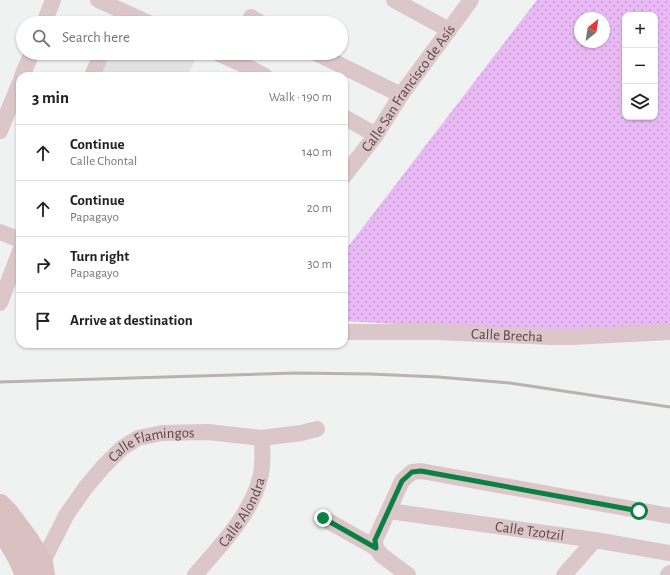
<!DOCTYPE html>
<html lang="en">
<head>
<meta charset="utf-8">
<style>
	body { margin:0; font-family:"Alegreya Sans",sans-serif; background:#f6f6f6; color:#222 }
	.controls { position:absolute; right:12px; top:12px; display:grid; overflow:hidden; border-radius:8px; box-shadow:0 1px 3px #0004 }
	.controls button { width:36px; height:36px; display:grid; place-items:center; padding:0; border:0; border-bottom:1px solid #e0e0e0; background:#fff; color:#222; font:20px sans-serif }
	.compass { position:absolute; left:574px; top:12px; width:36px; height:36px; border-radius:50%; background:#fff; box-shadow:0 1px 3px #0004; rotate:30deg }
	.stop { position:absolute; width:12px; height:12px; margin:-9px; border:3px solid #0b8043; border-radius:50%; background:#fff }
	.stop.end { background:#0b8043; border-color:#fff; box-shadow:0 1px 4px #0008 }
	.list { margin:0; padding:0; list-style:none }
	h2 { display:flex; justify-content:space-between; align-items:center; height:52px; margin:0; padding:0 16px; font-size:17px }
	h2 small { font-size:13px; font-weight:400; color:#767676 }
	.list li { display:grid; grid-template-columns:26px 1fr auto; gap:12px; align-items:center; box-sizing:border-box; height:56px; padding:0 16px; border-top:1px solid #e0e0e0 }
	.list b { display:block; font-size:15px; white-space:nowrap }
	.list p { margin:0; font-size:13px; white-space:nowrap; color:#767676 }
	.list em { font-size:13px; font-style:normal; color:#767676 }
	.icon { flex:none; width:22px; height:22px; fill:none; stroke:currentColor; stroke-width:2; stroke-linecap:round; stroke-linejoin:round }
	.map { position:relative; flex:none; width:670px; height:575px; overflow:hidden }
	.search { position:absolute; background:#fff; box-shadow:0 1px 3px #0004; left:16px; top:16px; width:332px; height:44px; display:flex; align-items:center; gap:10px; box-sizing:border-box; padding:0 14px; border-radius:22px; color:#767676; font-size:15px }
	.panel { position:absolute; background:#fff; box-shadow:0 1px 3px #0004; left:16px; top:72px; width:332px; height:276px; border-radius:12px }
	.map>svg:first-child { display:block }
	.education { fill:#e1e3e0 }
	.grass { fill:url(#grass-dots); fill-rule:evenodd }
	.lines { fill:none; stroke-linecap:round; stroke-linejoin:round }
	.street { stroke:#dbc7c9; stroke-width:16 }
	.secondary { stroke:#dac0c1; stroke-width:22 }
	.rail { stroke:#bab1b0; stroke-width:3 }
	.route { stroke:#0b8043; stroke-width:5 }
	.labels { text-anchor:middle; stroke-width:3; stroke-linejoin:round; paint-order:stroke }
	.street-label { font-size:15px; fill:#5f4548; stroke:#fff }
</style>
</head>
<body>
<div class="map">
<svg width="670" height="575" viewBox="0 0 670 575">
	<defs>
		<pattern id="grass-dots" width="8" height="8" patternUnits="userSpaceOnUse"><rect width="8" height="8" fill="#e8b9f4"/><path d="M2 2h.1M6 6h.1" fill="none" stroke="#bf98c8" stroke-width="1.8" stroke-linecap="round"/></pattern>
	</defs>
	<rect width="100%" height="100%" fill="#eff2f0"/>
	<path class="education" d="M109 53H197L198 54 187 76H100Z"/>
	<path class="grass" d="M537 0H670V339L344 321V252ZM625 15H655V117H625ZM580 18H604V42H580Z"/>
	<g class="lines">
		<g class="street">
			<path d="M98 0 149 23"/>
			<path d="M394 0 449 30"/>
			<path d="M251 17 261 23"/>
			<path d="M44 23 53 0"/>
			<path d="M217 53 246 66 265 76"/>
			<path d="M316 53 401 95"/>
			<path d="M22 76 32 53"/>
			<path d="M92 76 102 53"/>
			<path d="M344 117 376 135"/>
			<path d="M0 131 20 82"/>
			<path id="s1" d="M344 176 376 135 401 95 471 0"/>
			<path d="M0 232 20 240"/>
			<path d="M0 303 20 251"/>
			<path id="s2" d="M344 332H437L551 337H572L670 332"/>
			<path id="s3" d="M389 511 595 540 670 553"/>
			<path d="M323 518 376 548 381 555 408 575"/>
			<path d="M376 548 375 540 402 481 412 472 421 471 670 516"/>
			<path id="s4" d="M42 563 67 514 86 487 103 467 122 448 138 438 162 433 208 432 262 438 301 433 317 429"/>
			<path id="s5" d="M195 575C219 547 251 515 260 478 264 465 262 452 262 438"/>
			<path d="M564 575 595 540"/>
			<path d="M668 575 670 573"/>
		</g>
		<path class="secondary" d="M0 505 8 513 28 540 42 563 44 575
			M0 529C11 543 20 559 26 575"/>
		<path class="rail" d="M0 382 296 373 370 374 438 377 510 383 670 407"/>
	</g>
	<g class="lines">
		<path class="route" d="M323 518 376 548 375 540 402 481 412 472 421 471 639 511"/>
	</g>
	<g class="labels">
		<g class="street-label">
			<text dy="5" stroke="none"><textPath href="#s1" startOffset="109">Calle San Francisco de Asís</textPath></text>
			<text dy="5" stroke="none"><textPath href="#s2" startOffset="163">Calle Brecha</textPath></text>
			<text dy="5" stroke="none"><textPath href="#s4" startOffset="171">Calle Flamingos</textPath></text>
			<text dy="5" stroke="none"><textPath href="#s5" startOffset="79">Calle Alondra</textPath></text>
			<text dy="5" stroke="none"><textPath href="#s3" startOffset="142">Calle Tzotzil</textPath></text>
		</g>
	</g>
</svg>
<div class="controls">
<button>+</button>
<button>−</button>
<button><svg class="icon" aria-label="layers" viewBox="0 0 24 24"><path d="M12 4l9 5-9 5-9-5zM3 14l9 5 9-5"/></svg></button>
</div>
<svg class="compass" viewBox="-18 -18 36 36"><path d="M0-13l5 13h-10z" fill="#e53935"/><path d="M0 13l5-13h-10z" fill="#767676"/></svg>
<div class="stop" style="left:639px;top:511px"></div>
<div class="stop end" style="left:323px;top:518px"></div>
<div class="search"><svg class="icon" aria-label="search" viewBox="0 0 24 24"><circle cx="10" cy="10" r="6"/><path d="M15 15l6 6"/></svg>Search here</div>
<section class="panel">
<h2>3 min<small>Walk · 190 m</small></h2>
<ul class="list">
<li><svg class="icon" aria-label="ahead" viewBox="0 0 24 24"><path d="M12 20V5M6 11l6-6 6 6"/></svg><div><b>Continue</b><p>Calle Chontal</p></div><em>140 m</em></li>
<li><svg class="icon" aria-label="ahead" viewBox="0 0 24 24"><path d="M12 20V5M6 11l6-6 6 6"/></svg><div><b>Continue</b><p>Papagayo</p></div><em>20 m</em></li>
<li><svg class="icon" aria-label="right" viewBox="0 0 24 24"><path d="M7 20v-9h11M14 6l5 5-5 5"/></svg><div><b>Turn right</b><p>Papagayo</p></div><em>30 m</em></li>
<li><svg class="icon" aria-label="arrive" viewBox="0 0 24 24"><path d="M6 21V4h12l-3 4 3 4H6"/></svg><div><b>Arrive at destination</b></div></li>
</ul>
</section>
</div>
</body>
</html>
